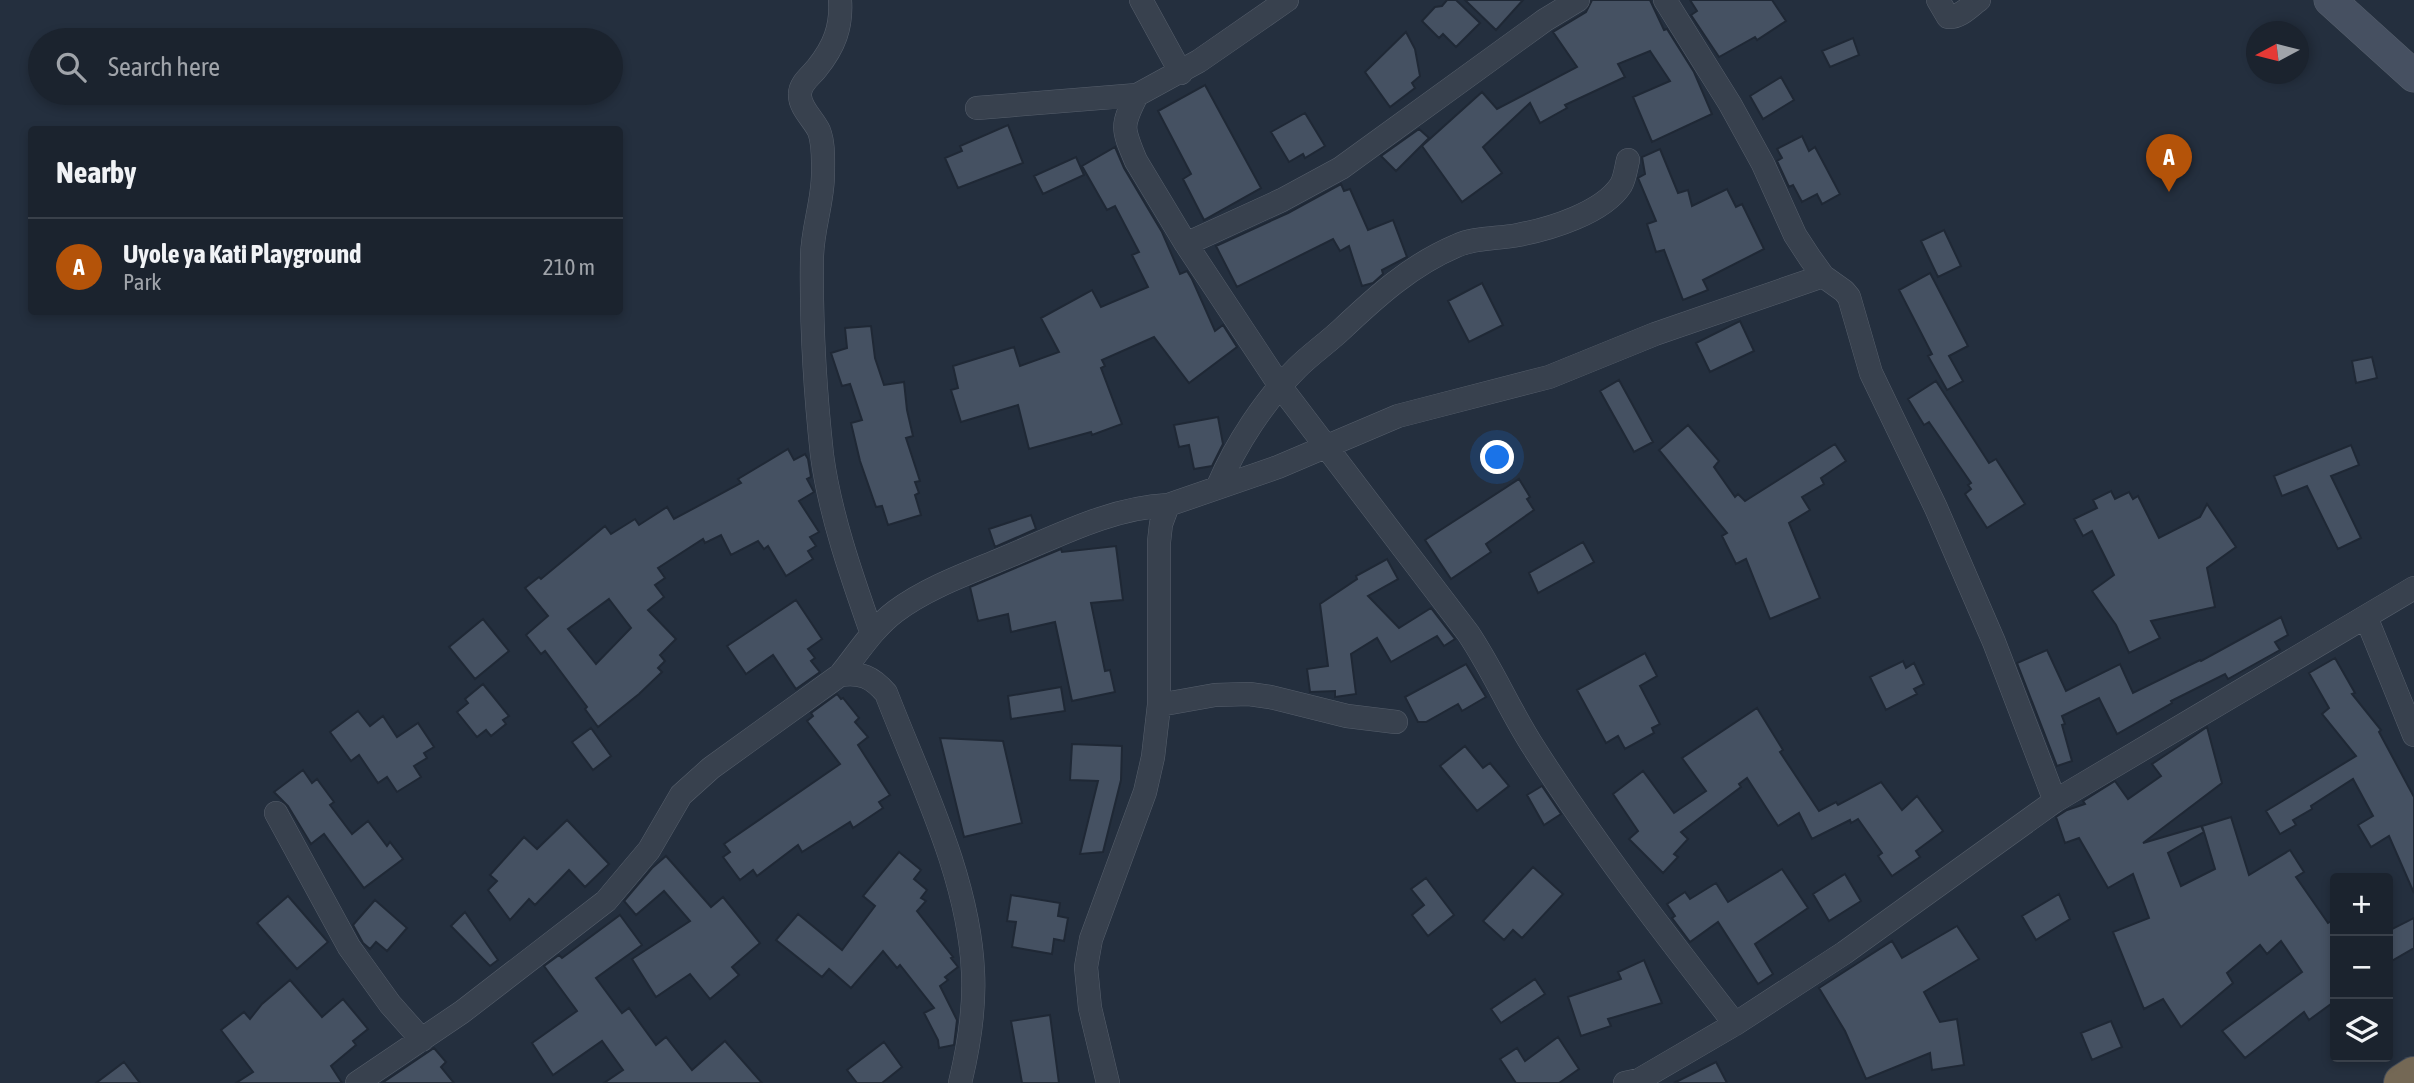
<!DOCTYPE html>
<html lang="en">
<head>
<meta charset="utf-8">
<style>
	body { margin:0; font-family:"Asap Condensed",sans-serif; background:#242b36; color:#f1f3f6 }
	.controls { position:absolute; right:21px; bottom:21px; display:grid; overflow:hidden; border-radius:7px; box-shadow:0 4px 10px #0003 }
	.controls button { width:63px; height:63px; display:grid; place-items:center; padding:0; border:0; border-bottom:2px solid #39404a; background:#1b232e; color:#f1f3f6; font:35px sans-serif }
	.compass { position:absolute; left:2246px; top:21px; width:63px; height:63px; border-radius:50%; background:#1b232e; box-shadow:0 4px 10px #0003; rotate:263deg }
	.you { position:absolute; left:1498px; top:458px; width:24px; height:24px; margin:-18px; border:5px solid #fff; border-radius:50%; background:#1a73e8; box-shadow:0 0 0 10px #1a73e833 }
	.badge { display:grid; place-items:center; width:46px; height:46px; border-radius:50%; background:#b45309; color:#fff; font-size:23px; font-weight:700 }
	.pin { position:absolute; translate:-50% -58px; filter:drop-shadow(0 2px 4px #0008) }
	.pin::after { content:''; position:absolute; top:37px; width:24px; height:21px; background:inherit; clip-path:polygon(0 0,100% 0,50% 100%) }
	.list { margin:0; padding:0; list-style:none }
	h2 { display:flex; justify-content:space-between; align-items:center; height:91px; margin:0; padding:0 28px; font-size:30px }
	h2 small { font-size:23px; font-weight:400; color:#a0a4aa }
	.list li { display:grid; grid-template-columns:46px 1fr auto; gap:21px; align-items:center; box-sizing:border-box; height:98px; padding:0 28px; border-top:2px solid #39404a }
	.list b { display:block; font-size:26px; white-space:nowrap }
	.list p { margin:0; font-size:23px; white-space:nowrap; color:#a0a4aa }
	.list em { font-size:23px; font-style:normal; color:#a0a4aa }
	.icon { flex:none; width:38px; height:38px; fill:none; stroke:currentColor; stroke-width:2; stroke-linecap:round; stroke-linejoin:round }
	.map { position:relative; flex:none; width:2414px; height:1083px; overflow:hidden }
	.search { position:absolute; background:#1b232e; box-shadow:0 4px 10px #0003; left:28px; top:28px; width:595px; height:77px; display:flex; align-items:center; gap:18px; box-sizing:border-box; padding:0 24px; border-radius:38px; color:#a0a4aa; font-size:26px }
	.panel { position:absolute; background:#1b232e; box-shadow:0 4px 10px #0003; left:28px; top:126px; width:595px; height:189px; border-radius:7px }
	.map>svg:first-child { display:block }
	.building { fill:#455162; stroke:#1f2835; stroke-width:2; fill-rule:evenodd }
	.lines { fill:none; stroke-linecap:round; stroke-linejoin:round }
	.street-casing { stroke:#565f6c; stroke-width:24 }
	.secondary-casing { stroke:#565f6c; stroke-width:33 }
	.highway-casing { stroke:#434c59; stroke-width:40 }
	.street { stroke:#38414e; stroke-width:23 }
	.secondary { stroke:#465061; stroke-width:32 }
	.highway { stroke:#746855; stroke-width:38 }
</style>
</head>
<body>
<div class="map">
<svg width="2414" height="1083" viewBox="0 0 2414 1083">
	<rect width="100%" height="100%" fill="#242f3e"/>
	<path class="building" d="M1447 0H1456L1480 23 1456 47 1443 34 1439 38 1422 21 1435 7 1442 6Z
		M1465 0H1523L1496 30Z
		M1592 0H1650L1664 30 1667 29 1694 72 1712 114 1652 142 1633 97 1670 81 1650 51 1618 64 1625 77 1565 105 1567 108 1540 123 1530 103 1483 147 1502 173 1462 202 1422 146 1482 92 1497 109 1577 67 1553 32 1586 12Z
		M1690 0H1772L1786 21 1757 40 1755 37 1719 57 1691 15 1697 11Z
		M1406 32 1415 49 1420 76 1412 83 1415 88 1390 107 1365 72Z
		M1853 38 1859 55 1830 67 1822 51Z
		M1781 77 1794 100 1763 119 1750 96Z
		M1205 85 1261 188 1204 220 1183 179 1191 174 1158 111Z
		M1305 113 1325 146 1305 158 1303 154 1289 162 1271 132Z
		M1008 125 1023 163 958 188 945 158 962 151 960 146Z
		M1419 129 1429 138 1396 171 1381 156Z
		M1802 136 1809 151 1815 147 1840 194 1822 204 1817 194 1802 202 1793 185 1789 187 1777 161 1782 158 1777 149Z
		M1115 147 1124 168 1162 232 1180 274 1187 271 1192 279 1215 331 1223 325 1237 347 1189 383 1154 337 1102 360 1105 366 1101 368 1122 424 1092 435 1091 432 1029 449 1018 405 961 422 951 390 958 388 953 366 1014 347 1020 366 1059 352 1041 318 1092 290 1101 307 1148 287 1132 255 1139 252 1115 206 1107 210 1082 166Z
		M1660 149 1678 193 1688 190 1692 206 1727 189 1736 207 1742 204 1764 249 1703 280 1708 290 1683 300 1664 250 1656 252 1647 224 1656 221 1638 178 1645 174 1642 157Z
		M1076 157 1084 175 1043 194 1034 176Z
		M1341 184 1344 191 1350 189 1368 230 1393 220 1407 257 1382 270 1383 274 1373 283 1362 286 1349 246 1340 251 1333 239 1237 287 1216 246 1288 213Z
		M1944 230 1961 266 1938 277 1921 241Z
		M1930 273 1968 346 1949 356 1963 381 1947 390 1928 356 1932 354 1899 290Z
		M1482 283 1503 325 1469 342 1448 301Z
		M1740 321 1754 351 1710 372 1696 343Z
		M871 326 875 358 884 385 904 382 907 410 913 436 906 438 920 481 915 482 919 493 915 495 921 515 888 525 882 506 876 507 860 461 851 423 862 420 850 384 842 386 831 353 847 348 845 328Z
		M2372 357 2377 378 2356 383 2352 361Z
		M1619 380 1653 442 1634 452 1600 391Z
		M1936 381 1989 463 1996 459 2025 504 1987 528 1965 494 1971 489 1968 485 1971 483 1929 422 1924 425 1908 399Z
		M1218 417 1223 444 1212 466 1194 469 1189 445 1179 447 1174 425Z
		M1688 425 1719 461 1714 467 1735 497 1738 494 1745 501 1835 444 1846 461 1821 478 1824 484 1802 497 1810 510 1789 523 1820 598 1770 619 1746 559 1736 564 1722 536 1727 533 1659 450Z
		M2351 445 2359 465 2331 476 2361 538 2338 549 2307 486 2282 496 2274 476Z
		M788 449 794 460 805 454 808 459 811 477 807 479 814 492 799 501 819 532 810 537 816 546 808 551 813 559 786 576 768 546 764 549 758 541 731 555 721 535 705 543 703 539 658 568 665 578 655 585 664 597 648 610 676 639 660 655 665 661 658 668 662 672 639 694 598 727 585 709 587 707 545 651 541 654 526 635 548 616 525 588 539 577 541 579 605 526 611 534 635 519 639 525 667 507 674 519 741 483 738 479ZM609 599 631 628 596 664 568 629Z
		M1519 479 1530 497 1527 499 1534 510 1486 544 1491 552 1451 579 1425 540Z
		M2111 491 2115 499 2129 492 2133 499 2138 496 2159 538 2200 517 2207 504 2236 547 2207 568 2215 607 2151 621 2160 638 2129 653 2116 625 2092 591 2114 575 2092 531 2083 536 2074 519 2097 508 2093 500Z
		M1031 515 1036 529 995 547 989 529Z
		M1583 542 1594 562 1538 593 1529 573Z
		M1116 546 1123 600 1091 603 1105 671 1110 670 1115 692 1072 701 1055 622 1011 632 1008 614 978 621 970 587 1061 549 1062 552Z
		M1387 559 1398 579 1368 596 1399 628 1431 608 1455 639 1444 646 1437 636 1391 662 1377 638 1351 654 1356 694 1335 697V691L1310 692 1307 669 1328 666 1320 604 1357 579 1356 576Z
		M796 600 822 639 808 649 815 658 811 661 820 672 796 689 773 655 746 674 727 646Z
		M2281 617 2288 635 2275 642 2280 650 2228 679 2225 674 2171 701 2172 703 2117 734 2099 698 2062 716 2065 724 2062 725 2072 761 2057 766 2017 663 2047 650 2066 691 2120 664 2133 693 2200 660 2201 661Z
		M483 619 509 651 475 679 449 647Z
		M1645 653 1657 676 1640 686 1660 724 1652 728 1654 733 1625 749 1618 736 1606 743 1577 690Z
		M2335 658 2355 693 2352 694 2381 730 2379 732 2414 797V893L2389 836 2371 847 2358 825 2373 816 2353 779 2311 806 2312 809 2293 820 2296 825 2280 834 2266 811 2356 756 2322 714 2329 708 2309 673Z
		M1903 661 1906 668 1914 663 1924 684 1914 689 1917 694 1886 710 1870 677Z
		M1466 664 1486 697 1462 711 1458 704 1426 722H1418L1405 697Z
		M483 684 509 716 503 720 506 724 491 736 486 730 477 737 457 712 468 703 465 699Z
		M1061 687 1065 711 1011 719 1008 696Z
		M837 694 841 699 843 698 859 718 855 722 868 737 858 745 890 795 879 802 883 808 853 828 850 822 802 852 798 845 757 876 753 870 740 880 723 857 730 852 724 844 840 764 807 721 813 716 811 713Z
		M1757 708 1783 750 1780 752 1819 811 1836 802 1838 805 1881 782 1902 810 1917 796 1943 831 1916 851 1920 857 1892 876 1878 856 1882 853 1858 819 1851 823 1850 820 1812 839 1799 813 1778 826 1747 778 1739 784 1741 787 1681 832 1688 839 1674 854 1678 857 1663 873 1629 839 1638 831 1613 794 1643 771 1674 813 1706 791 1682 758Z
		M358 711 370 726 383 716 397 737 418 723 434 747 424 753 427 758 414 766 421 777 397 792 387 777 378 783 359 755 351 761 330 732Z
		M2207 727 2222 783 2143 843 2201 826 2204 832 2202 826 2231 817 2249 875 2290 850 2304 872 2296 877 2328 923 2335 919V1001L2309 1020 2304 1012 2245 1058 2222 1031 2302 972 2281 941 2267 954 2260 945 2227 973 2233 983 2181 1027 2163 999 2144 1009 2113 932 2149 918 2133 874 2108 888 2079 838 2065 843 2056 817 2067 810 2085 804 2083 801 2115 781 2128 799 2161 776 2152 764ZM2204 832 2215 869 2181 886 2168 853Z
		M591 728 611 756 593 770 572 742Z
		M940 738 1003 741 1022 823 964 837Z
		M1072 744 1122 746 1121 780 1103 852 1080 854 1098 781 1070 780Z
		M1465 746 1483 768 1490 763 1509 786 1477 811 1440 766Z
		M303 770 312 783 317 779 334 802 330 805 352 834 368 821 387 846 390 842 403 859 364 888 324 834 311 844 288 806 274 792Z
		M1542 786 1561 814 1544 825 1527 795Z
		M567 820 609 864 585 887 569 870 535 905 529 899 510 920 488 890 497 881 490 875 524 837 537 849Z
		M899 852 921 870 914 879 927 890 921 898 926 901 917 911 953 957 951 958 958 967 945 977 948 980 940 986 957 1020 954 1045 939 1048 938 1040 924 1013 934 1008 900 965 897 968 883 951 851 988 829 969 822 977 776 940 798 914 842 950 875 906 863 896Z
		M666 856 711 907 723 897 760 943 732 967 739 975 710 999 690 974 656 997 632 959 690 921 664 891 636 915 624 901 652 868Z
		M1533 867 1563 894 1522 938 1513 930 1504 940 1483 921Z
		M1782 869 1808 908 1755 944 1773 974 1758 984 1718 922 1690 942 1672 918 1675 916 1667 904 1685 892 1690 899 1716 883 1728 902Z
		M1845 874 1861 901 1829 921 1813 894Z
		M1426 878 1454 915 1428 936 1412 915 1424 905 1411 889Z
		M2059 894 2070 919 2036 940 2022 916Z
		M1011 895 1060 903 1058 916 1068 918 1064 941 1054 939 1052 954 1012 947 1016 922 1007 921Z
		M288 896 328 942 297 969 257 923Z
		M375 900 407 928 387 951 376 942 370 949 363 943 353 925Z
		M465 912 498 960 490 966 451 926Z
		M620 915 642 945 596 978 622 1013 629 1008 656 1045 666 1037 692 1070 725 1041 762 1083H604L623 1070 602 1041 553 1075 532 1043 577 1011 544 966 559 955 562 958Z
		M2414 918V948L2388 963V931Z
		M1957 926 1979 959 1924 992 1940 1022 1957 1019 1964 1065 1932 1070 1930 1053 1866 1079 1845 1031 1819 988 1892 941 1902 958Z
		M1644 960 1662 1003 1608 1019 1611 1026 1581 1036 1568 997 1621 979 1618 972Z
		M1535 979 1545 994 1501 1023 1491 1009Z
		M290 980 322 1017 343 999 368 1029 353 1041 356 1045 331 1066 342 1083H236L253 1072 221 1030 244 1012 250 1019 262 1004Z
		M1050 1015 1059 1083H1022L1011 1021Z
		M2111 1021 2122 1047 2092 1060 2081 1033Z
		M1558 1037 1579 1069 1559 1083H1516L1500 1059 1517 1048 1525 1061Z
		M884 1042 902 1067 882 1083H857L847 1070Z
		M434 1048 446 1062 441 1067 454 1083H382Z
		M124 1062 140 1083H96Z
		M1716 1062 1727 1083H1674Z"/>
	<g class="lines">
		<defs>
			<path id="street" d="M840 0C842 27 834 47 817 68 811 76 800 83 800 94 799 107 814 120 819 131 824 144 823 160 823 174 823 202 812 230 812 258 811 323 815 390 822 455 830 515 852 577 872 634
				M1141 0 1181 73
				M1665 0 1730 104 1763 164 1795 235 1810 258 1823 276 1844 291 1849 297 1871 373 1936 508 1994 642 2055 801
				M1938 0 1948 17C1960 18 1970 6 1979 0
				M1137 95C1121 126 1122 128 1136 161L1186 244 1280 386 1468 633C1493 670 1510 711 1534 748 1595 844 1666 935 1735 1024
				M977 108 1137 95 1199 61 1287 0
				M1186 244 1282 200 1341 168 1545 20 1578 0
				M1218 486C1236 444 1264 401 1297 368 1310 355 1327 343 1341 330 1376 297 1411 265 1456 246 1475 237 1498 239 1518 235 1550 229 1603 213 1621 185 1625 178 1626 168 1628 160
				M2366 617 2414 735
				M840 675C858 653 873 628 896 611 927 588 966 574 1002 559 1056 537 1109 508 1168 505
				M1159 705 1215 695 1249 694 1270 697 1347 716 1396 722
				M276 813 349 947 390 1004 422 1040
				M357 1083 462 1012 606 901 649 850 681 795 711 768 840 675C861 672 872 677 886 693 920 781 969 877 973 972 975 1010 969 1046 960 1083
				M1108 1083 1090 1008 1086 967 1091 939 1145 792 1153 757 1159 705V542L1161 524 1168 505 1278 467 1398 416 1549 377 1655 334 1823 276
				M1625 1083 1639 1080 1735 1024 1844 953 2055 801 2414 588"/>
			<path id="secondary" d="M2330 0 2414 76"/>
			<path id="highway" d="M2403 1083 2414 1076"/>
		</defs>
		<use href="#street" class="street-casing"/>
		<use href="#secondary" class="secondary-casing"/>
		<use href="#highway" class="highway-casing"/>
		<use href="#street" class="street"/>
		<use href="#secondary" class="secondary"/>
		<use href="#highway" class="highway"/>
	</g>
</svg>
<div class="controls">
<button>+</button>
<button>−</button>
<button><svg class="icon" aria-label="layers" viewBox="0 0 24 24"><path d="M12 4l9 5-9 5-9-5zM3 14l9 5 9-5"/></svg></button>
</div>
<svg class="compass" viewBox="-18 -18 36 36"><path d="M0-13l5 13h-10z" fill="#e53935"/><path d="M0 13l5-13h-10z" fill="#a0a4aa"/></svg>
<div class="you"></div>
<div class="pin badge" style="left:2169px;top:192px">A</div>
<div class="search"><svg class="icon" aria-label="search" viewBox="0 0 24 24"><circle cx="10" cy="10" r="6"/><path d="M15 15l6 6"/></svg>Search here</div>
<section class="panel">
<h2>Nearby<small></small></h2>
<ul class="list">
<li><span class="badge">A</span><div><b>Uyole ya Kati Playground</b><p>Park</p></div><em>210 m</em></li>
</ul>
</section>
</div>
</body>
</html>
